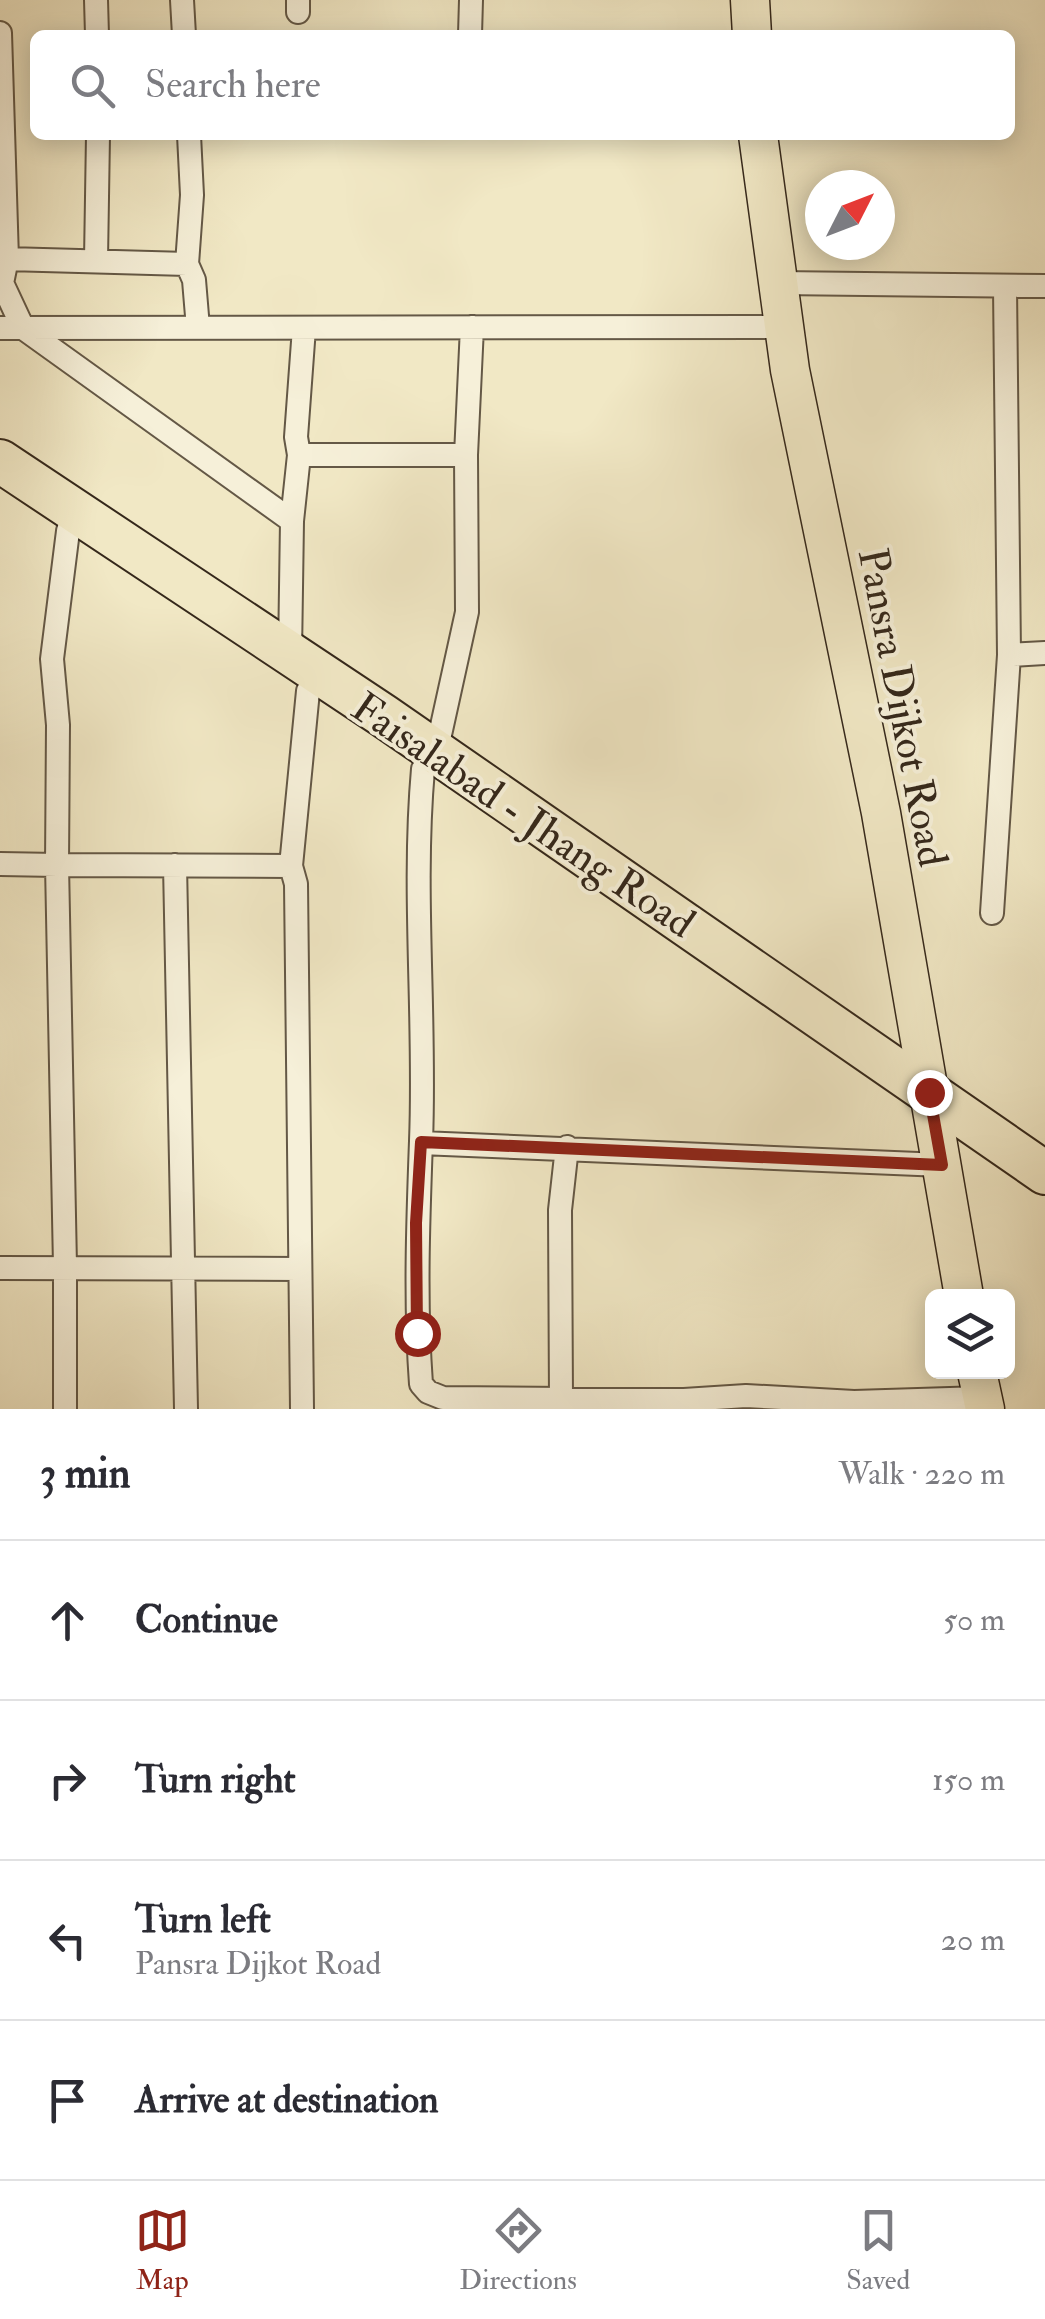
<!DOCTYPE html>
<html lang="en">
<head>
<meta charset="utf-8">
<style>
	body { margin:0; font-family:"IM FELL Double Pica",serif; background:#f2f2f3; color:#2b2b33 }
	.controls { position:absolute; right:30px; bottom:30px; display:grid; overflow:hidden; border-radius:15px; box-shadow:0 5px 25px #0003 }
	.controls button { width:90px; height:90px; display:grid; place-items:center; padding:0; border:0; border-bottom:2px solid #e1e1e2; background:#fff; color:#2b2b33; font:50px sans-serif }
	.compass { position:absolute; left:805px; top:170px; width:90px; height:90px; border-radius:50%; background:#fff; box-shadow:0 5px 25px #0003; rotate:48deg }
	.stop { position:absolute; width:30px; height:30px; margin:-22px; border:8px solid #8f2418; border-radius:50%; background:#fff }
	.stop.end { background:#8f2418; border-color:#fff; box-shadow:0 2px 10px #0008 }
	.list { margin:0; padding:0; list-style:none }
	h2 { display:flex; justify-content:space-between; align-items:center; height:130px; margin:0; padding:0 40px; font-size:42px }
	h2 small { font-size:32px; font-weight:400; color:#7c7c81 }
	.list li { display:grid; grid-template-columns:65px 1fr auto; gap:30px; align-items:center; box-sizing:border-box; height:160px; padding:0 40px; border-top:2px solid #e1e1e2 }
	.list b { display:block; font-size:38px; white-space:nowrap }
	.list p { margin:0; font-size:32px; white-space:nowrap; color:#7c7c81 }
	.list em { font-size:32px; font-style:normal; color:#7c7c81 }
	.icon { flex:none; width:55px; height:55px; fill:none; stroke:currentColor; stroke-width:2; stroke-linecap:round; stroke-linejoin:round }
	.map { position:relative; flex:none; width:1045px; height:1409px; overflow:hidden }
	.search { position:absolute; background:#fff; box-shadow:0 5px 25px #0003; left:30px; right:30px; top:30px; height:110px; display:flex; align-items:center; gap:25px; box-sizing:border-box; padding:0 35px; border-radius:15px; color:#7c7c81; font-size:38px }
	.sheet { height:770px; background:#fff }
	nav { display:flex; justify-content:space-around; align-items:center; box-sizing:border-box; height:140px; border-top:2px solid #e1e1e2; background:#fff; font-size:28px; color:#7c7c81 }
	nav a { display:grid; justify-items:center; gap:5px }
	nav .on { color:#8f2418 }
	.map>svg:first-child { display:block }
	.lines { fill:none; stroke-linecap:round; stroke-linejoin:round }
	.street-casing { stroke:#645846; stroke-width:26 }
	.primary-casing { stroke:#35281b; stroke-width:41 }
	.highway-casing { stroke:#35281b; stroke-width:46 }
	.street { stroke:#f6f0d9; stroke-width:22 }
	.primary { stroke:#f1e8c5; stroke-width:38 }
	.highway { stroke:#f1e8c5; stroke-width:42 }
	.route { stroke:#8f2418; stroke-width:12 }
	.labels { text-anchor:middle; stroke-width:8; stroke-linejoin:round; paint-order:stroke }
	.street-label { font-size:42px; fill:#35281b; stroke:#f6f0d9 }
</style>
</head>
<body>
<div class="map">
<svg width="1045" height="1409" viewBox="0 0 1045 1409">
	<rect width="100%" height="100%" fill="#f1e8c5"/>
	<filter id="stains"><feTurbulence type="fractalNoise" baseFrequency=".002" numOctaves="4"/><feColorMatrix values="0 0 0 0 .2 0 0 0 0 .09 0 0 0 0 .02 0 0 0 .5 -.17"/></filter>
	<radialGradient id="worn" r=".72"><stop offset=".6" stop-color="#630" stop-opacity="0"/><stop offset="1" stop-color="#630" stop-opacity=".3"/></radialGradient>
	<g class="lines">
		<defs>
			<path id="street" d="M96 0 97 35
				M182 0 184 35
				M298 12V0
				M0 33 7 259 2 283 23 328 292 521
				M470 35 471 0
				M189 135 192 195 187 264 194 280 198 328
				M7 259 187 264
				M96 260 98 135
				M778 283 1045 286
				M0 328 784 327
				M299 455H466L472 327
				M290 654 292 521 299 455 296 437 304 328
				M1009 655 1045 653
				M436 753 467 612 466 455
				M423 769C412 893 426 1017 421 1141 418 1222 415 1303 421 1384L428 1392 443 1398 684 1400 746 1396 854 1402 982 1398
				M0 864 57 865 58 725 52 659 68 531 74 510
				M175 865 186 1409
				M992 913 1009 655 1005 287
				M421 1143 942 1165
				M0 1268 300 1269
				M561 1398 560 1210 567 1147
				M65 1409V1266L57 865 291 866
				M302 1409 296 884 291 866 308 691"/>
			<path id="primary" d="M750 0 752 35
				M758 135 790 370 881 813 964 1296
				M977 1372 985 1409"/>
			<path id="highway" d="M0 461 384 716 1045 1173"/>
		</defs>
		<use href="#street" class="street-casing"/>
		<use href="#primary" class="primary-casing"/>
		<use href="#highway" class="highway-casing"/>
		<use href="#street" class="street"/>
		<use href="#primary" class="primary"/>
		<use href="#highway" class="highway"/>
	</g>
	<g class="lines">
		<path class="route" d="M417 1333 416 1223 421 1142 942 1165 929 1092"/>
	</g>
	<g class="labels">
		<g class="street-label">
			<text transform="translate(904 707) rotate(79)" y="15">Pansra Dijkot Road</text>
			<text transform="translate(524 814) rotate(34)" y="15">Faisalabad - Jhang Road</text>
		</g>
	</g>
	<rect width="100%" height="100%" filter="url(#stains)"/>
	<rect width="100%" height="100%" fill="url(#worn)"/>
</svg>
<div class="controls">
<button><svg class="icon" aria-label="layers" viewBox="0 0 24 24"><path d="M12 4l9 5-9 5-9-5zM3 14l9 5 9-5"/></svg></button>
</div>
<svg class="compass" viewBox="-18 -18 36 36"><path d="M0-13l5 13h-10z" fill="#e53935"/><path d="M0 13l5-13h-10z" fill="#7c7c81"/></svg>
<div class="stop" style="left:417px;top:1333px"></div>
<div class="stop end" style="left:929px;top:1092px"></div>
<div class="search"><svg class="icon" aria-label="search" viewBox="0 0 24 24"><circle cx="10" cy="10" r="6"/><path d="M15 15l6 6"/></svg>Search here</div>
</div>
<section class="sheet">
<h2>3 min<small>Walk · 220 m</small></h2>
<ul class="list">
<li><svg class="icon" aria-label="ahead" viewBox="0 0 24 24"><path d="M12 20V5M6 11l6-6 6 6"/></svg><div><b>Continue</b></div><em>50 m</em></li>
<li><svg class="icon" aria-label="right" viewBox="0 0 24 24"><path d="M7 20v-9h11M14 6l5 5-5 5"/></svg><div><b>Turn right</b></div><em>150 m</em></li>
<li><svg class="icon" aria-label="left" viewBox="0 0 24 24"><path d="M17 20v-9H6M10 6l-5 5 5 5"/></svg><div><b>Turn left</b><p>Pansra Dijkot Road</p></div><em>20 m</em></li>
<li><svg class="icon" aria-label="arrive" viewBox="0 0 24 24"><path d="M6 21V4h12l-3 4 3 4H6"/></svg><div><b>Arrive at destination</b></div></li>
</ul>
</section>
<nav>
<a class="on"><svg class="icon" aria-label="map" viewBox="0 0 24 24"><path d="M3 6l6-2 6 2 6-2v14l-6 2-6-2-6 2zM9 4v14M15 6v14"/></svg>Map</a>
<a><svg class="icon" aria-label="directions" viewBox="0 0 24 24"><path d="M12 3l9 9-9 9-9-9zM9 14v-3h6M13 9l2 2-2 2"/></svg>Directions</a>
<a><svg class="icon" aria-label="saved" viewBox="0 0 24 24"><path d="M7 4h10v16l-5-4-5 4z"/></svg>Saved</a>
</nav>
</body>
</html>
